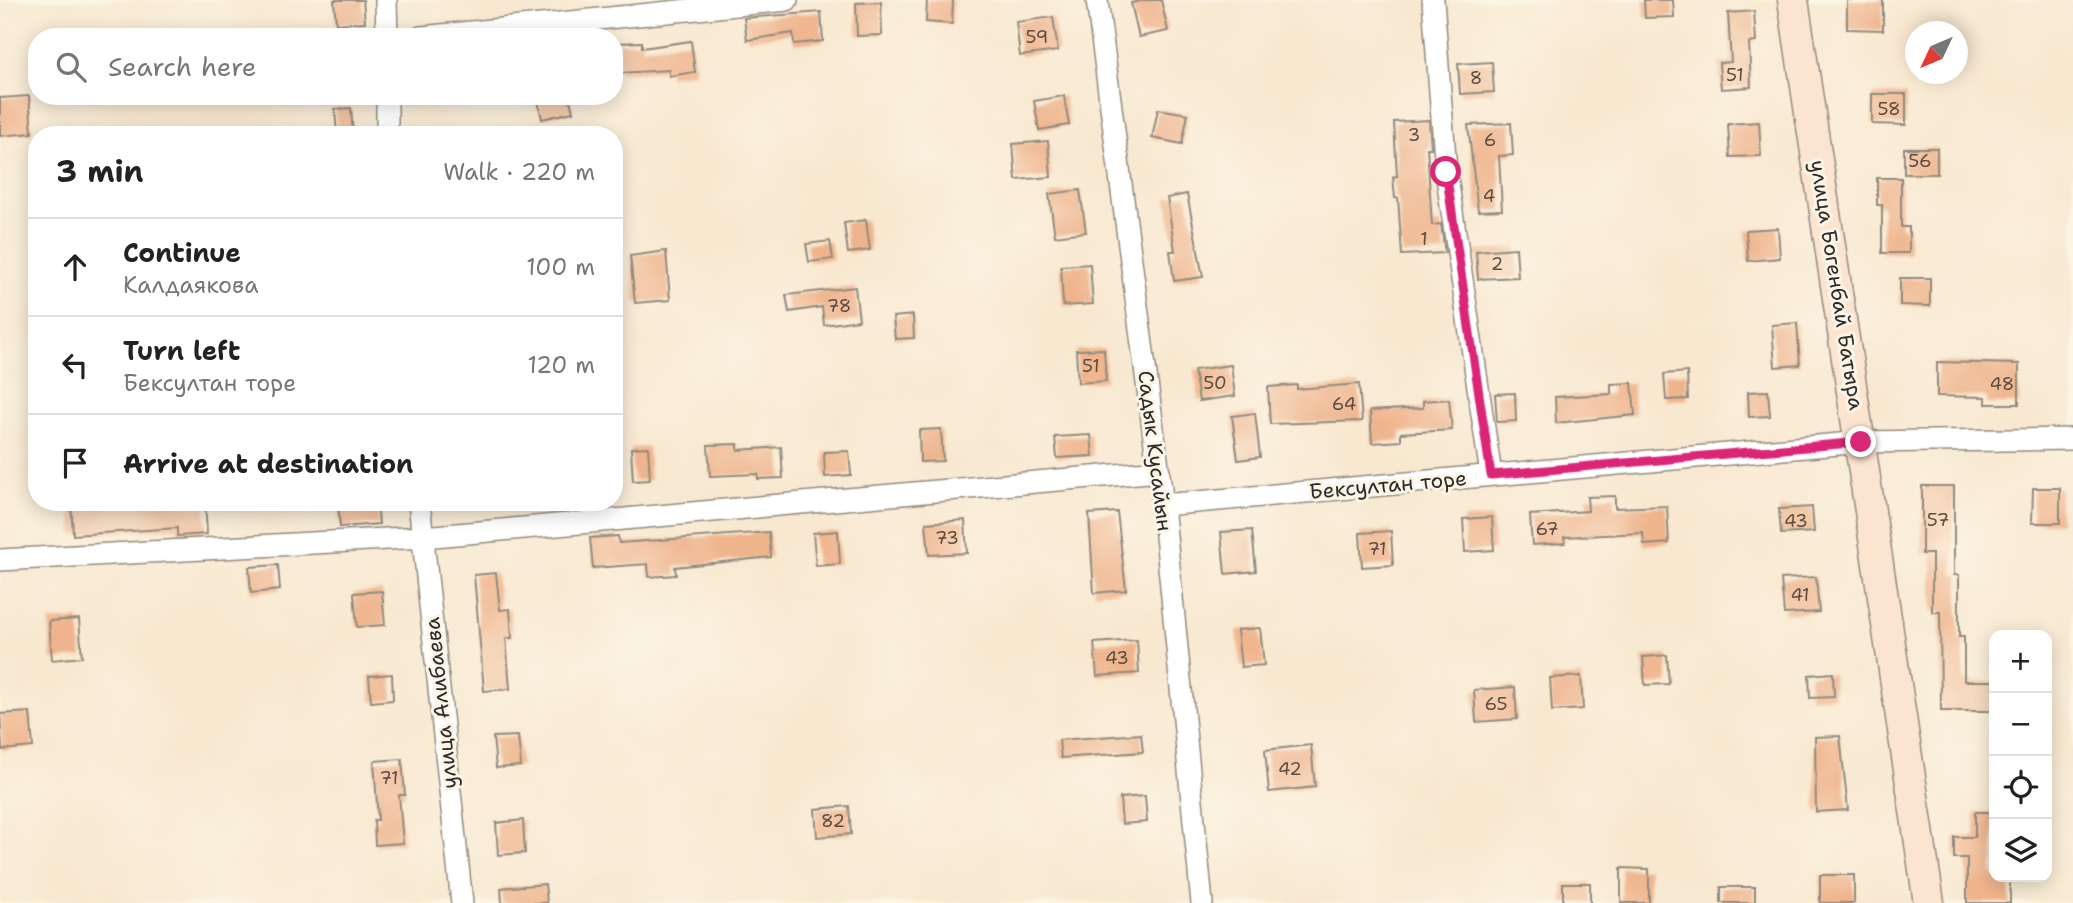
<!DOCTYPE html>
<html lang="en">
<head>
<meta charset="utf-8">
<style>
	body { margin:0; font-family:"Shantell Sans",sans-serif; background:#f2f2f2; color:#222 }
	.controls { position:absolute; right:21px; bottom:21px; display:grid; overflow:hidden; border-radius:14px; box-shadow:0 4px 18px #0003 }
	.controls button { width:63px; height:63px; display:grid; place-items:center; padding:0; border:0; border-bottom:2px solid #e0e0e0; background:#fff; color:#222; font:35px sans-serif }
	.compass { position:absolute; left:1905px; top:21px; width:63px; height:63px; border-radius:50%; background:#fff; box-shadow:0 4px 18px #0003; rotate:226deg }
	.stop { position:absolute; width:21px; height:21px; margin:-16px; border:5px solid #db2777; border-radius:50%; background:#fff }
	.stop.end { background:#db2777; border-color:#fff; box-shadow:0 2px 7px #0008 }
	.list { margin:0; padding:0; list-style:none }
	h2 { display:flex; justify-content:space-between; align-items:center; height:91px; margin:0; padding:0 28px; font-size:30px }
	h2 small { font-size:23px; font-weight:400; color:#767676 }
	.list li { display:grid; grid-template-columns:46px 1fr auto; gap:21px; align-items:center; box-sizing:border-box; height:98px; padding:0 28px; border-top:2px solid #e0e0e0 }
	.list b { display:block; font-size:26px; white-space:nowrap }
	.list p { margin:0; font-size:23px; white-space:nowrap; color:#767676 }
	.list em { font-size:23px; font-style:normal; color:#767676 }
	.icon { flex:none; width:38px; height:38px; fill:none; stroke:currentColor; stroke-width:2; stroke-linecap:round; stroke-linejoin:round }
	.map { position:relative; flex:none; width:2073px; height:903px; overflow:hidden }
	.search { position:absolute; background:#fff; box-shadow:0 4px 18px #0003; left:28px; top:28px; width:595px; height:77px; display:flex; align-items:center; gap:18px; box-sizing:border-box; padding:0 24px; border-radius:28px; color:#767676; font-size:26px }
	.panel { position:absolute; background:#fff; box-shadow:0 4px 18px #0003; left:28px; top:126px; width:595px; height:385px; border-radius:28px }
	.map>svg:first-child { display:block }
	.building { fill:#efb48c }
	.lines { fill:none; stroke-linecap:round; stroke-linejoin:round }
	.street-casing { stroke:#928a7e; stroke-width:24 }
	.secondary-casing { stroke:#928a7e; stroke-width:33 }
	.street { stroke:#fff; stroke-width:21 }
	.secondary { stroke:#fce5d0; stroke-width:30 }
	.route { stroke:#db2777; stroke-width:9 }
	.labels { text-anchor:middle; stroke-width:6; stroke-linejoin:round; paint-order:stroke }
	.number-label { font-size:18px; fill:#5c4d43 }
	.street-label { font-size:21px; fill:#2b2b2b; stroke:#fcf5e5 }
</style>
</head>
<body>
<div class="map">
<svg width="2073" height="903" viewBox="0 0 2073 903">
	<rect width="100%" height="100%" fill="#fcf5e5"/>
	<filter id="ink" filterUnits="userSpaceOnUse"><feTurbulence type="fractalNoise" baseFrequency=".0143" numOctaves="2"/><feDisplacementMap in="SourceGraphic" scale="14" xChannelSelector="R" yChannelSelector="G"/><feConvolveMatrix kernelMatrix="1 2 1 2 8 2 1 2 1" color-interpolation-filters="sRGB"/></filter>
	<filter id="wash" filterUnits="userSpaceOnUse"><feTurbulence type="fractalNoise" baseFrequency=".00686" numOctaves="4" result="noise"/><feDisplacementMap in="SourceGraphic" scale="28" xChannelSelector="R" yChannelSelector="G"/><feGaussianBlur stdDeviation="1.57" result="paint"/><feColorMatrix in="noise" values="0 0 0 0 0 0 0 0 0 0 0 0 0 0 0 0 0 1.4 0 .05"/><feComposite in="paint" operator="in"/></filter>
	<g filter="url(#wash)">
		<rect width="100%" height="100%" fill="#f8e8d0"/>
		<g id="blocks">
			<path class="building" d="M334 0H363L365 22 336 24Z
				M927 0H953L952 24 926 22Z
				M1146 0H1161L1168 31 1139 37 1131 3Z
				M1644 0H1673L1674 17 1645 18Z
				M1847 0H1883V30L1847 29Z
				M881 2 882 35 857 36 856 3Z
				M1754 11 1756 42 1749 43 1751 87 1721 89 1719 63 1731 62 1728 13Z
				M821 12 823 41 794 44 793 33 747 40 744 18Z
				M1053 17 1058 51 1020 56 1016 22Z
				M691 41 695 72 669 76V70L619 73 617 43 642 42V48Z
				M1492 62 1494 92 1460 94 1458 64Z
				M1872 94H1906V125L1872 124Z
				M29 96 32 133 0 136V98Z
				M537 96H569L573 112 542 119Z
				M1064 96 1069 125 1039 130 1034 101Z
				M351 108 353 135H337L335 109Z
				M1158 109 1188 114 1182 144 1152 138Z
				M1429 120 1431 148H1427L1432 225 1441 224 1445 253 1402 255 1398 198H1395L1393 177 1397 176 1394 122Z
				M1759 122 1761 156 1730 157 1728 124Z
				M1511 123 1513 155 1499 156 1502 210 1478 211 1468 125Z
				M1048 141 1051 177 1016 180 1013 144Z
				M1904 148H1937V174H1904Z
				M1877 178H1901V227H1909V253H1882V205H1877Z
				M1080 190 1086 232 1055 236 1049 194Z
				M1187 194 1203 277 1174 281 1170 251H1175L1167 198Z
				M866 220 870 250 848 253 844 223Z
				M1778 228 1780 258 1748 261 1746 230Z
				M830 241 833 259 809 262 806 244Z
				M1516 248 1518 277 1478 279 1476 251Z
				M666 251 670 300 635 303 630 256Z
				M1090 264 1093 304 1063 306 1061 266Z
				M1900 278H1930V306L1900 305Z
				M855 287 859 320 824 325 822 307 789 312 786 295Z
				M913 315 914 338 895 339 893 317Z
				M1797 323 1800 365 1775 367 1772 325Z
				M1104 349 1106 381 1078 383 1076 350Z
				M1937 362 2019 364V404H1986V397L1937 396Z
				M1231 365 1235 396 1199 401 1194 370Z
				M1687 372 1688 399 1666 400 1664 374Z
				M1632 383 1635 415 1556 423 1555 397 1611 394V384Z
				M1359 384 1362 421 1270 424 1268 387 1297 385V389Z
				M1768 391 1770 416 1749 417 1748 392Z
				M1515 393 1516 421 1497 422 1495 394Z
				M1449 399 1452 430 1401 433V441L1372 443 1370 411 1423 408V401Z
				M1255 413 1260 457 1238 460 1232 416Z
				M941 429 943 461 920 462 919 430Z
				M1091 435 1093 456 1057 458 1055 437Z
				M738 444V450L781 447 783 478 758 479V474L710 476 708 445Z
				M648 447 650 480 633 481 631 448Z
				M849 451 851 475 825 477 824 452Z
				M1922 486H1954V575H1959V637H1964V681H1994V711H1941L1940 612H1932V554H1922Z
				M2033 488H2060V523H2032Z
				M1615 496V508L1667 506 1669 543 1644 545 1643 533 1564 537 1565 543 1532 545 1530 515 1588 511 1587 497Z
				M71 502H205L207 534 177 536V528L73 535Z
				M338 502H377L379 524 340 527Z
				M1812 507 1814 532 1781 534 1779 509Z
				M1117 512 1126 590 1094 593 1089 514Z
				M1492 517 1494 550 1465 552 1463 519Z
				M965 520 967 553 929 555 926 523Z
				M1252 530 1256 571 1225 574 1221 532Z
				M838 531 840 564 816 566 813 533Z
				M1391 531 1393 565 1362 567 1360 533Z
				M769 532 771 557 675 567 676 575 649 577 648 564 593 568 590 538 618 536 619 543Z
				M278 565 280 590 251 593 249 567Z
				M496 573 500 610 510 609 512 638H506L510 689 484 691 474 575Z
				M1816 577 1819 612 1784 614 1781 579Z
				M382 591 385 625 357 627 354 593Z
				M79 619 82 657 52 660 49 621Z
				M1260 628 1264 665 1241 667 1237 630Z
				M1137 640 1139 673 1097 676 1094 643Z
				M1667 655 1669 684 1645 685 1643 657Z
				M1833 673 1834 697 1810 698 1809 675Z
				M392 674 393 700 371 702 369 676Z
				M1581 676 1583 709 1552 711 1550 678Z
				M1515 687 1517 719 1476 722 1474 690Z
				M30 712 33 747 2 750 0 714Z
				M1141 734 1143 752 1061 758 1059 740Z
				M518 736 521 766 496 768 493 737Z
				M1840 736 1848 810 1816 812 1815 737Z
				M1311 745 1315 787 1269 792 1265 750Z
				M402 759 405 795H399L403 843 375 845 374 820H378L374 761Z
				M1145 796 1147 822 1122 824 1120 798Z
				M849 806 851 834 817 837 815 809Z
				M1975 812H1994L1993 872 1994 877H2010V903H1967V858H1954V837H1975Z
				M523 820 525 853 498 855 496 823Z
				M1621 868 1649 869V903H1621Z
				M1820 875H1854V903H1820Z
				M1563 883H1590V903H1563Z
				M545 884 547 903H502L501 888Z
				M1721 887H1755V903H1721Z"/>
		</g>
	</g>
	<g filter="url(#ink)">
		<use href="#blocks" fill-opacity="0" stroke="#928a7e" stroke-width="2"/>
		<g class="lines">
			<defs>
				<path id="street" d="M386 0 387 37
					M1097 0 1163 505 1202 903
					M1433 0 1446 171 1491 475
					M421 37 787 0
					M387 135V96
					M419 502 462 903
					M1163 505 1861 442 2073 439
					M0 560 423 537 1159 471"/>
				<path id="secondary" d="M1793 0 1929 903"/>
			</defs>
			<use href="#street" class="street-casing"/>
			<use href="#secondary" class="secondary-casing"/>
			<use href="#street" class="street"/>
			<use href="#secondary" class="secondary"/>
		</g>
	</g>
	<g class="lines" filter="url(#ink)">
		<path class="route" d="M1446 172 1491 475 1861 442"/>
	</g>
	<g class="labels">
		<g class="number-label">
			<text x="1037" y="43">59</text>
			<text x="1735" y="81">51</text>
			<text x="1476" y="84">8</text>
			<text x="1889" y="115">58</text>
			<text x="1414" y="141">3</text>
			<text x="1490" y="146">6</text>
			<text x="1920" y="167">56</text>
			<text x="1489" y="202">4</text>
			<text x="1424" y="245">1</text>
			<text x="1497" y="270">2</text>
			<text x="839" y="312">78</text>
			<text x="1091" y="372">51</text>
			<text x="1215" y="389">50</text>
			<text x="2002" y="390">48</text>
			<text x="1344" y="410">64</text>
			<text x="1938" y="526">57</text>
			<text x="1796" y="527">43</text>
			<text x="1547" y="535">67</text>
			<text x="947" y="544">73</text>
			<text x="1377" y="555">71</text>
			<text x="1800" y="601">41</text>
			<text x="1117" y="664">43</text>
			<text x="1496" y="710">65</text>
			<text x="1290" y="775">42</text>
			<text x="389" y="784">71</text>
			<text x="833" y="827">82</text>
		</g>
		<g class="street-label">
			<text transform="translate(1837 285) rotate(81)" y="7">улица Богенбай Батыра</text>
			<text transform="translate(1155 451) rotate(83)" y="7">Садык Кусайын</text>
			<text transform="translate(1388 485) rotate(-5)" y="7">Бексултан торе</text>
			<text transform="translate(441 703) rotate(-96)" y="7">улица Алибаева</text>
		</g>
	</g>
</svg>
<div class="controls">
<button>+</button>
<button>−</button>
<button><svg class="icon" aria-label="locate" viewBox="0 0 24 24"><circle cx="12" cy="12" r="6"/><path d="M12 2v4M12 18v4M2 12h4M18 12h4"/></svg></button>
<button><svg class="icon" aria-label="layers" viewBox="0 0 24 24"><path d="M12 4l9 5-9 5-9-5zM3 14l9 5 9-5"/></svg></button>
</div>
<svg class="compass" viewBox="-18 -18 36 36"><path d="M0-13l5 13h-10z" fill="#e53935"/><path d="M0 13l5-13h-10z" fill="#767676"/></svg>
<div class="stop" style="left:1446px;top:172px"></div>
<div class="stop end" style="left:1861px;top:442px"></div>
<div class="search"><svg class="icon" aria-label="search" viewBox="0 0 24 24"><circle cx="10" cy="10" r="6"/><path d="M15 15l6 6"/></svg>Search here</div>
<section class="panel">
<h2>3 min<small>Walk · 220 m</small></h2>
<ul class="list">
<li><svg class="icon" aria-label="ahead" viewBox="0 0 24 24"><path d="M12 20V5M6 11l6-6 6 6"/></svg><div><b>Continue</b><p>Калдаякова</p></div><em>100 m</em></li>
<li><svg class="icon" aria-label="left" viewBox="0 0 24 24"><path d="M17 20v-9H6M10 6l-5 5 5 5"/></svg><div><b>Turn left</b><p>Бексултан торе</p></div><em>120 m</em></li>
<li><svg class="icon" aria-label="arrive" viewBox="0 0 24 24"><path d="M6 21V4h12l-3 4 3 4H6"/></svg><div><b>Arrive at destination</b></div></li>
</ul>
</section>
</div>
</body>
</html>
